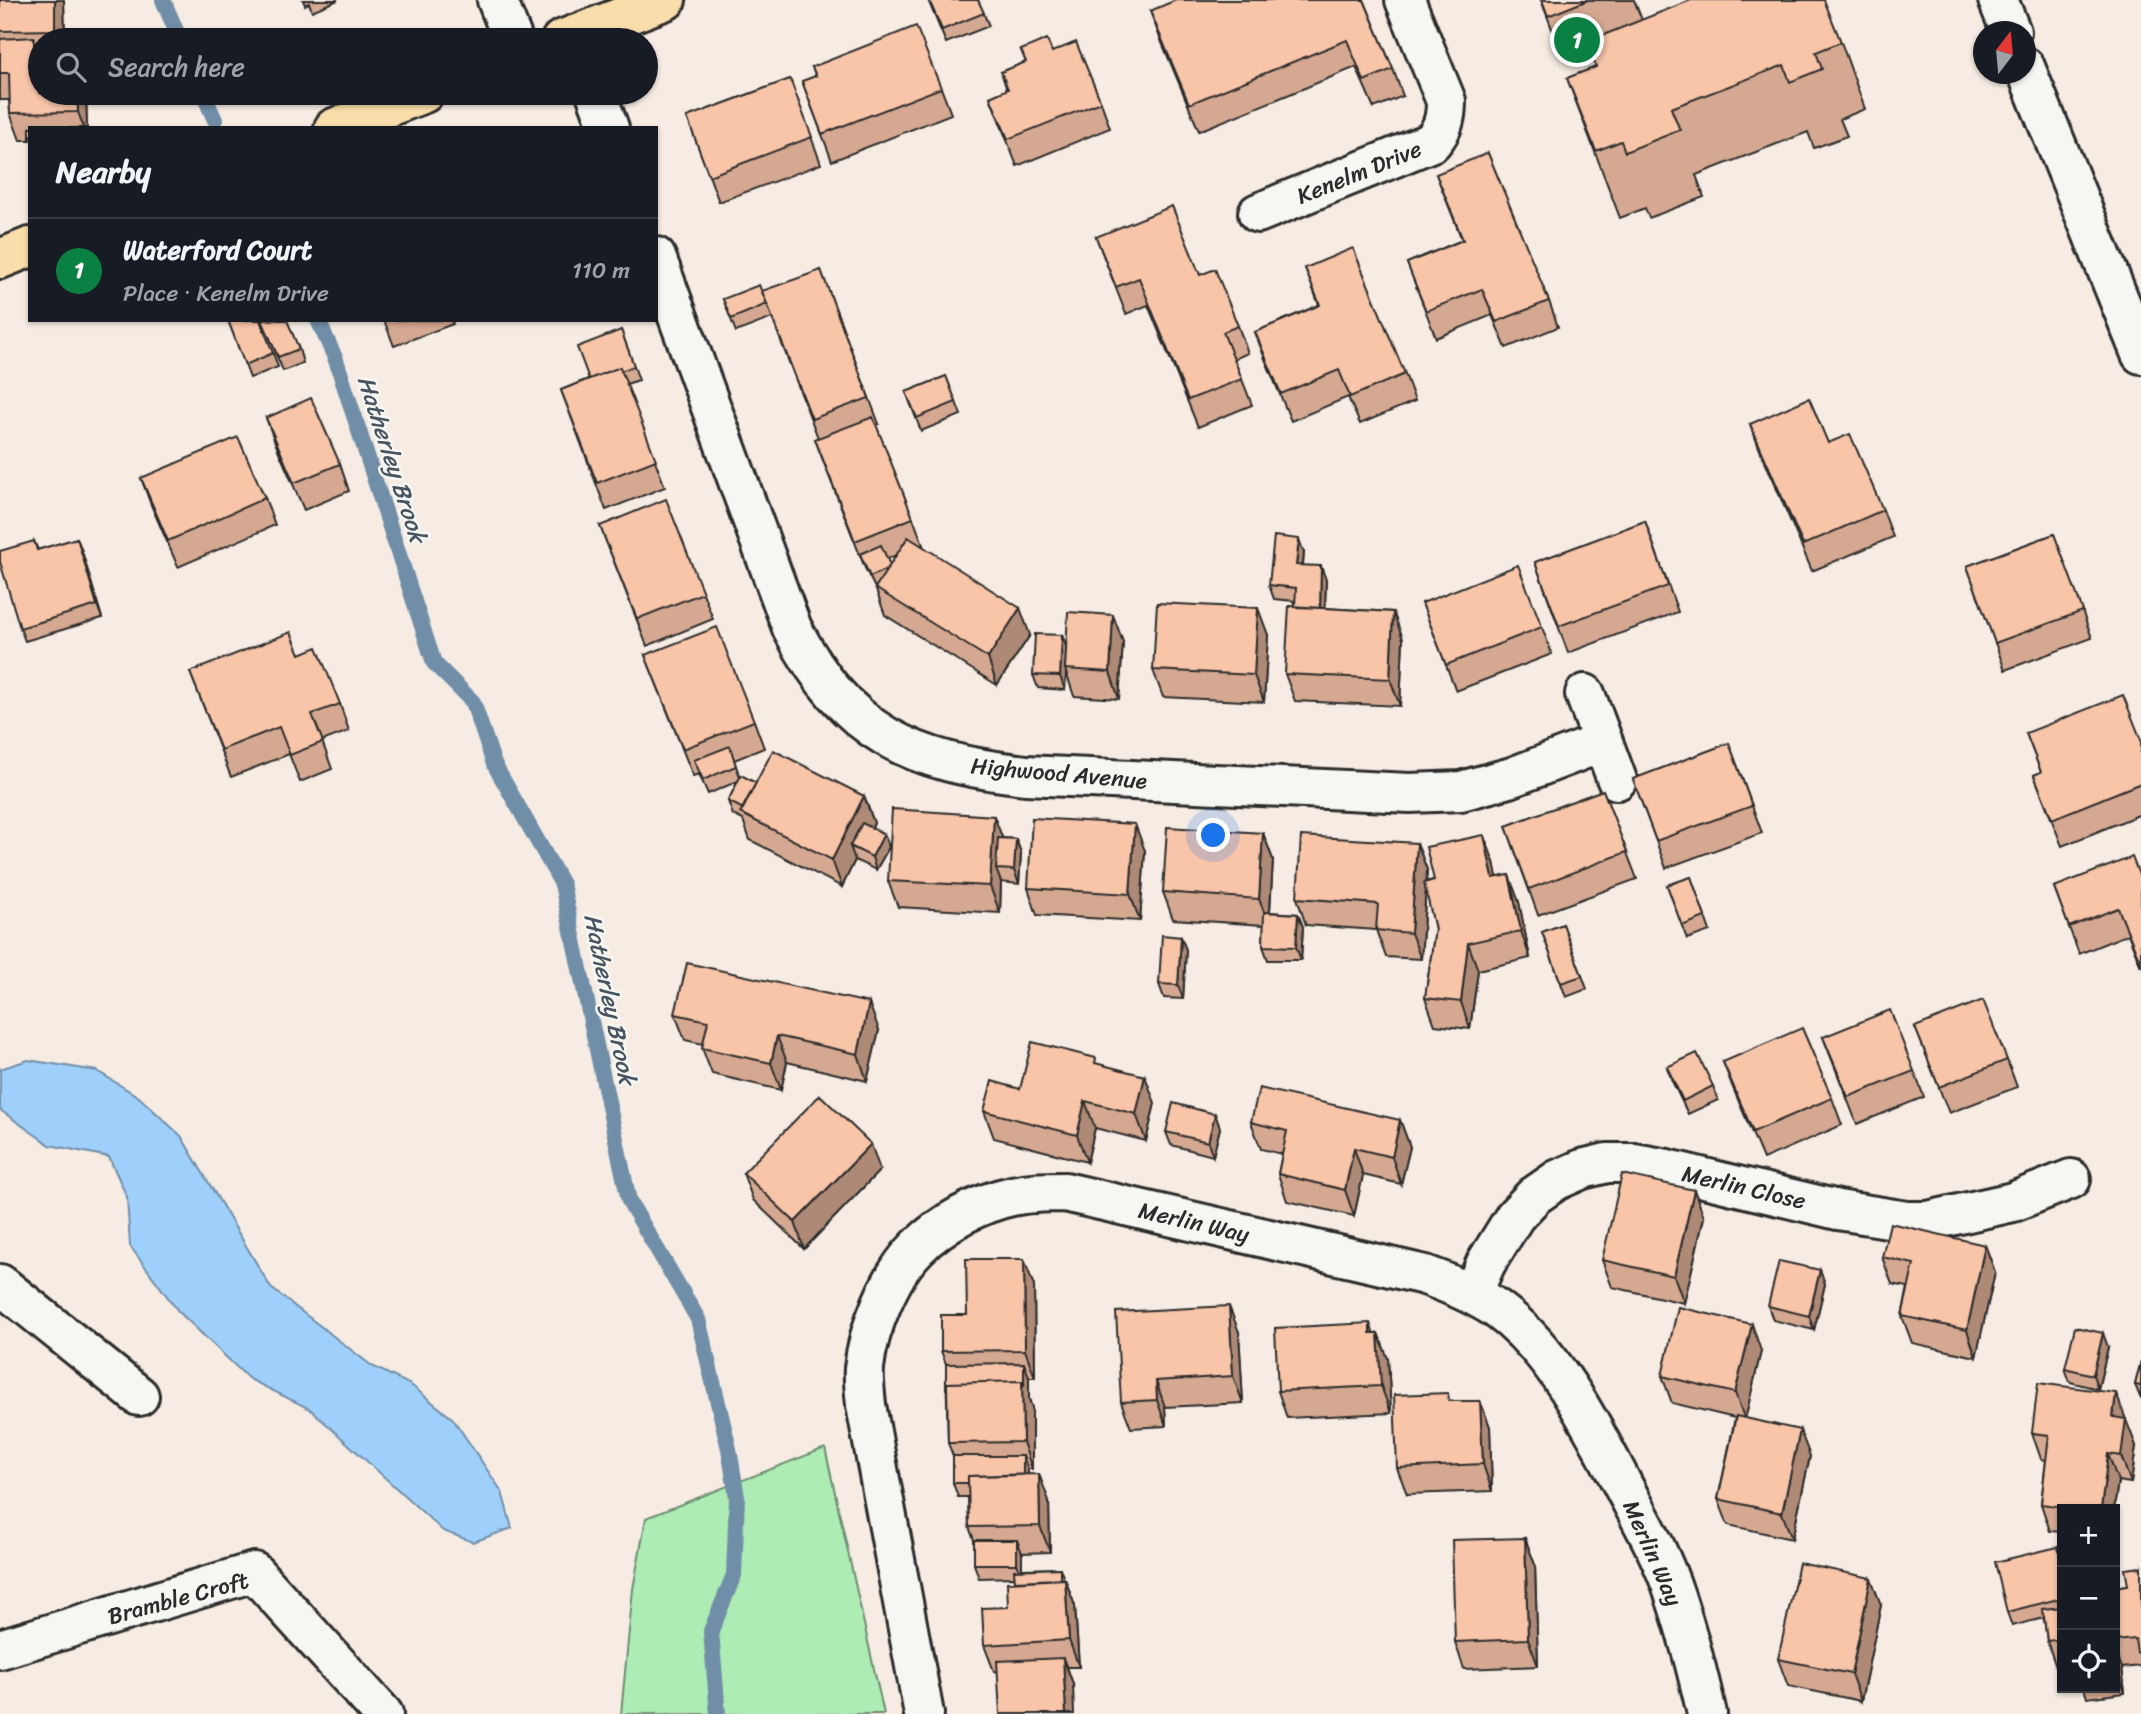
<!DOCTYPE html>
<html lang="en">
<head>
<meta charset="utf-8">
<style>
	body { margin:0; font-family:Sriracha,sans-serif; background:#242831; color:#f1f3f6 }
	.controls { position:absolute; right:21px; bottom:21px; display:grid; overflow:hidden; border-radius:0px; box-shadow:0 2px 5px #0004 }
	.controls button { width:63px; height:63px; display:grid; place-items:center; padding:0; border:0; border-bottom:2px solid #363941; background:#171b24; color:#f1f3f6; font:35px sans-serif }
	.compass { position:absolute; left:1973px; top:21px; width:63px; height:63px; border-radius:50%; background:#171b24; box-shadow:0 2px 5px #0004; rotate:16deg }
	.you { position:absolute; left:1214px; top:836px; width:24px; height:24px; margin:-18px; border:5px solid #fff; border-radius:50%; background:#1a73e8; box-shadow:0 0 0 10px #1a73e833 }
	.badge { display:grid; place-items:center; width:46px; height:46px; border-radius:50%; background:#0b8043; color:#fff; font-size:23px; font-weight:700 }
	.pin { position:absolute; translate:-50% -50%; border:4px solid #fff; box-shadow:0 2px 7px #0006 }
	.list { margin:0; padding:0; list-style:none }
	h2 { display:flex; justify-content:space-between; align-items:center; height:91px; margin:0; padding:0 28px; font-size:30px }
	h2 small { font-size:23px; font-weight:400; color:#9ea1a6 }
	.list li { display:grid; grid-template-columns:46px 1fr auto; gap:21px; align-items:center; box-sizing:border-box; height:105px; padding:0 28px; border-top:2px solid #363941 }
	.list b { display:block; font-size:26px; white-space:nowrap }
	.list p { margin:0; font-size:23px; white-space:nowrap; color:#9ea1a6 }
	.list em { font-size:23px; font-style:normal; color:#9ea1a6 }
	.icon { flex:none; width:38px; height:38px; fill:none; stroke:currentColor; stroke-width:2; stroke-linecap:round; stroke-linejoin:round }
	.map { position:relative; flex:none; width:2141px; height:1714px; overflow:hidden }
	.search { position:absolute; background:#171b24; box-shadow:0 2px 5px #0004; left:28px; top:28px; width:630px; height:77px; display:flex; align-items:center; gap:18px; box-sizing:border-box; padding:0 24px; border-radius:38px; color:#9ea1a6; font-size:26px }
	.panel { position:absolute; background:#171b24; box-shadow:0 2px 5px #0004; left:28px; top:126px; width:630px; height:196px; border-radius:0px }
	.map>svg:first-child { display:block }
	.green { fill:#adecb4; stroke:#6c8c70; stroke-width:2 }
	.water { fill:#9fd0fc; stroke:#718ea8; stroke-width:2 }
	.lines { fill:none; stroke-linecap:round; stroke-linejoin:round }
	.stream { stroke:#718ea8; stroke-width:16 }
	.minor-casing { stroke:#2b2b2b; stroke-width:44 }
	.tertiary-casing { stroke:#2b2b2b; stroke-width:44 }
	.primary-casing { stroke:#2b2b2b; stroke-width:44 }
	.minor { stroke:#f6f6f2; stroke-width:38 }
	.tertiary { stroke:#f6f6f2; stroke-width:38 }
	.primary { stroke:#f9deab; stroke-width:38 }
	.wall { fill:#d5a991; stroke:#2b2b2b; stroke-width:2; fill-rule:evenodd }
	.shaded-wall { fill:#ae8a76; stroke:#2b2b2b; stroke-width:2 }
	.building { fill:#f8c5a9; stroke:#2b2b2b; stroke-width:2 }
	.labels { text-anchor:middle; stroke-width:5; stroke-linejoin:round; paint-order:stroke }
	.street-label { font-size:23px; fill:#2b2b2b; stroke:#f6f6f2 }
	.water-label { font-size:24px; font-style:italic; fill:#48545f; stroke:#f6f6f2 }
</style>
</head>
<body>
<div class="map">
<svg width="2141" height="1714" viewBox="0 0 2141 1714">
	<rect width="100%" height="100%" fill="#f6ece3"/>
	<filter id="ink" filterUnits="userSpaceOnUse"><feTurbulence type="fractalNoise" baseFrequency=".0143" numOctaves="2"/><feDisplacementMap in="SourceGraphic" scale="14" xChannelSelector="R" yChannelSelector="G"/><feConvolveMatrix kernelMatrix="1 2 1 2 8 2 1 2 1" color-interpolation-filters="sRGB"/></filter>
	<g filter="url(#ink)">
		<path class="green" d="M825 1448 884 1714H621L633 1589 646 1518Z"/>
		<path class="water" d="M28 1060 97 1071 139 1097 181 1136 271 1288 372 1366 411 1385 453 1419 502 1492 512 1528 473 1542 443 1531 310 1409 249 1379 178 1311 130 1246 127 1197 109 1157 50 1145 0 1110V1069Z"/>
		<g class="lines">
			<path class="stream" d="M163 0 180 40
				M203 93 215 120
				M318 320 336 360 434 663 473 702 494 764 562 884 629 1201 698 1319 729 1449 737 1497 734 1575 711 1631 718 1714"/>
			<defs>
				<path id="minor" d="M497 0 513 40
					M596 93 609 128
					M1258 213 1432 142C1443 129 1446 118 1446 101L1405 0
					M656 257 792 628C847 735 911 762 1026 775L1410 793 1461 791 1512 777 1603 742 1585 694
					M1603 742 1617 780
					M0 1284 139 1396
					M1472 1294 1486 1263 1515 1216 1534 1196 1557 1180 1582 1169 1607 1163H1634L1667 1169 1838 1210 1907 1221H1928L2013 1202 2071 1179
					M0 1649 254 1572 383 1714
					M924 1714 866 1405C865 1393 863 1380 864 1368 868 1329 890 1274 918 1247 942 1223 979 1203 1012 1196 1030 1192 1047 1192 1065 1192L1425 1275C1450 1284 1475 1294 1497 1309 1556 1351 1595 1432 1628 1495 1645 1527 1664 1561 1675 1596 1688 1635 1698 1674 1707 1714"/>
				<path id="tertiary" d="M1998 0 2011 32
					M2025 67 2141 354"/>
				<path id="primary" d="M561 40 666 0
					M334 128 424 93
					M0 259 30 247"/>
			</defs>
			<use href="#minor" class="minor-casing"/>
			<use href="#tertiary" class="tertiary-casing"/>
			<use href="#primary" class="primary-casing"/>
			<use href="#minor" class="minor"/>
			<use href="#tertiary" class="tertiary"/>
			<use href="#primary" class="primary"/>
		</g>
		<path class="wall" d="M0 0H64L65 40H40V93H86L87 128H30V140H20L10 113 9 100H0Z
			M303 0H338L312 11 309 3 305 5Z
			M928 0H978L989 26 946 43Z
			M1364 0 1393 69 1403 96 1374 108 1356 67 1199 131 1160 38 1150 11Z
			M1541 0H1634L1642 20 1841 42 1865 109 1840 119 1847 136 1814 148 1808 132 1696 175 1704 197 1649 218 1645 208 1620 218 1567 78 1596 67 1587 45 1562 55Z
			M1021 50 1052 52 1101 102 1110 128 1017 166 990 97 1007 90 1001 72 1026 62Z
			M812 67 941 88 951 114 832 161 802 81 816 76Z
			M790 79 821 164 719 202 687 117Z
			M1436 174 1549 301 1558 327 1506 348 1492 315 1436 338 1407 263 1462 240Z
			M1096 237 1200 275 1238 326 1248 353 1234 359 1252 405 1198 427 1148 305 1126 314Z
			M1305 268 1405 374 1415 401 1360 424 1348 397 1291 421 1265 359 1255 332 1319 305Z
			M821 270 879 424 876 425 913 518 923 545H921L1030 635 997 685 885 615 876 590 865 568 825 466 815 439 818 438 772 318 736 332 723 299 767 304ZM896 555 890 565 887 559Z
			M228 320 273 353 278 367 250 378Z
			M262 320 299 349 303 363 283 371Z
			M384 320H451L453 324 394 346Z
			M621 330 639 380 626 384 665 487 606 510 561 390 588 379Z
			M946 376 961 415 921 431 906 392Z
			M266 418 340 464 349 491 304 510 276 445Z
			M1750 424 1828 443 1883 510 1893 537 1812 571 1760 450Z
			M141 478 265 498 275 525 178 567 151 505Z
			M1645 521 1678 612 1568 653 1535 562Z
			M600 526 703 593 713 619 647 646Z
			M2054 534 2092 638 2005 670 1967 566Z
			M77 538 102 618 25 641 20 628 34 541 38 550Z
			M1304 553 1303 566 1326 580 1325 608 1393 612 1403 639 1400 706 1295 701 1285 674 1295 601 1274 599 1269 585Z
			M1422 603 1542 627 1552 654 1456 691Z
			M1062 635 1066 646 1123 642 1119 699 1074 696 1066 672 1065 690 1038 688 1033 675Z
			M1268 635 1264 702 1163 697 1153 670Z
			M300 654 340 704 349 731 322 741 332 769 300 782 289 754 231 777 190 672Z
			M645 655 754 721 764 748 734 760 740 777 756 783 864 796 874 823 872 828 884 834 889 847 876 870 855 860 842 887 750 840 743 820 733 815 728 801 738 781 708 794 699 774 693 776Z
			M2026 733 2141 740V814L2062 846 2034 775 2041 772Z
			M1729 743 1762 833 1666 868 1633 779Z
			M1603 790 1637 879 1538 915 1506 826Z
			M1263 833 1273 860 1270 912 1298 914 1303 927 1301 960H1268L1263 946 1264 925 1173 919 1163 892Z
			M1002 838 1016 839 1021 853 1019 884 1001 882 1000 913 898 907 888 881Z
			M1417 843 1427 870 1426 882 1494 862 1497 878 1519 902 1530 958 1478 970 1470 1029 1435 1025 1425 998 1435 929 1426 888 1421 959 1386 957 1376 930 1306 925 1297 898Z
			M1145 851 1140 921 1037 915 1028 888Z
			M1691 877 1710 931 1687 939 1667 885Z
			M2141 880V967L2128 934 2079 954 2054 887Z
			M1563 924 1587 989 1566 997 1542 932Z
			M1181 937 1186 950 1183 999 1164 998 1159 984Z
			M675 1014 879 1030 867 1081 787 1062 781 1090 712 1074 702 1048 703 1044 685 1040Z
			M1915 1027 2007 1060 2017 1087 1949 1113Z
			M1823 1037 1914 1071 1924 1097 1857 1124Z
			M1723 1062 1832 1098 1842 1125 1763 1159 1733 1088Z
			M1099 1064 1155 1103 1146 1141 1095 1128 1087 1162 994 1138 984 1111 1020 1089Z
			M1667 1067 1713 1086 1718 1100 1688 1114 1672 1081Z
			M1215 1114 1220 1128 1213 1156 1171 1145 1166 1132Z
			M1400 1120 1410 1147 1401 1184 1363 1175 1354 1216 1287 1201 1278 1174 1282 1154 1261 1149 1251 1122Z
			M880 1170 804 1249 753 1200 743 1173Z
			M1694 1190 1704 1217 1684 1303 1612 1287 1602 1260Z
			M1985 1245 1995 1272 1976 1357 1912 1343 1902 1316 1908 1287 1892 1284 1882 1257Z
			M1820 1270 1825 1284 1814 1330 1773 1320 1768 1306Z
			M1034 1286 1035 1377H1029V1399L1032 1408V1469H1028V1475L1049 1501 1050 1552 1022 1553V1569L1060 1568 1064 1579H1065L1075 1606 1079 1667H1067L1073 1684 994 1671 984 1645 1008 1607 1015 1581V1577L979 1578 974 1564V1540L969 1527 968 1497H958L953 1483V1456L948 1443 946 1364 941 1351 967 1315Z
			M1239 1332 1243 1403 1165 1407 1166 1426 1131 1428 1121 1402Z
			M1373 1333H1378L1388 1359 1391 1413 1287 1418 1278 1391Z
			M2108 1347 2098 1389 2070 1382 2065 1368Z
			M1761 1351 1745 1418 1810 1456 1792 1539 1728 1525 1718 1499 1735 1418 1672 1403 1662 1376Z
			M2141 1361V1399L2135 1385Z
			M1480 1401 1490 1427 1492 1491 1407 1494 1397 1468Z
			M2125 1419 2136 1446 2131 1483 2118 1481 2114 1509H2062V1532L2050 1531 2041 1504 2046 1460 2041 1459 2032 1433Z
			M1525 1538 1535 1565 1538 1666 1464 1669 1455 1642Z
			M2058 1547 2062 1560V1667H2056L2047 1641 2044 1618 2012 1626 2007 1612Z
			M2141 1567V1666L2122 1668 2125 1693 2087 1698 2084 1688H2115V1587L2128 1585Z
			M1881 1605 1861 1701 1788 1686 1778 1659Z"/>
		<path class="shaded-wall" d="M55 0H64L65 40H59L55 30Z
			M77 93H86L87 128H84L78 112Z
			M77 538 82 551 102 618 97 605Z
			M1299 539 1304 553 1301 579 1296 565Z
			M1321 566 1326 580 1324 627 1320 614Z
			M1020 608 1030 635 997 685 988 658Z
			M1258 608 1268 635 1264 702 1254 675Z
			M1393 612 1403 639 1400 706 1390 679Z
			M1113 615 1123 642 1119 699 1110 672Z
			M1062 635 1067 649 1065 669 1066 672 1065 690 1060 676Z
			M864 796 874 823 860 851 850 846 855 860 842 887 832 860Z
			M994 816 1004 842 996 869 1001 882 1000 913 990 886Z
			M1135 824 1145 851 1140 921 1130 894Z
			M1263 833 1273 860 1269 925 1259 899Z
			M884 834 889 847 876 870 872 857Z
			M1484 835 1494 862 1503 905 1493 878Z
			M1016 839 1021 853 1019 884 1014 870Z
			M1417 843 1427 870 1421 959 1411 933Z
			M1509 875 1519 902 1530 958 1521 931Z
			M1298 914 1303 927 1301 960 1296 947Z
			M1181 937 1186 950 1183 999 1178 985Z
			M1468 943 1478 970 1470 1029 1461 1002Z
			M869 1003 879 1030 867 1081 858 1054Z
			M777 1036 787 1062 781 1090 771 1063Z
			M1145 1076 1155 1103 1146 1141 1136 1114Z
			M1085 1101 1095 1128 1087 1162 1077 1135Z
			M1215 1114 1220 1128 1213 1156 1208 1142Z
			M1400 1120 1410 1147 1401 1184 1392 1157Z
			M871 1144 880 1170 804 1249 795 1222Z
			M1354 1148 1363 1175 1354 1216 1345 1190Z
			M1694 1190 1704 1217 1684 1303 1674 1276Z
			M1985 1245 1995 1272 1976 1357 1967 1330Z
			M1024 1259 1034 1286 1035 1377 1025 1350Z
			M1820 1270 1825 1284 1814 1330 1809 1316Z
			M1229 1306 1239 1332 1243 1403 1233 1376Z
			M1370 1323 1379 1349 1378 1333 1388 1359 1391 1413 1381 1386 1370 1333Z
			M1752 1324 1761 1351 1745 1420 1735 1393Z
			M2103 1333 2108 1347 2098 1389 2093 1375Z
			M1024 1363 1029 1377V1399L1032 1408V1469L1023 1442 1022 1381Z
			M1156 1381 1165 1407 1166 1426 1157 1400Z
			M2116 1393 2136 1446 2131 1483 2121 1456 2113 1417Z
			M1480 1401 1490 1427 1492 1491 1483 1464Z
			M1800 1430 1810 1456 1792 1539 1782 1513Z
			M2108 1454 2118 1481 2114 1509H2101Z
			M1023 1456 1028 1470V1496L1023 1482Z
			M1039 1474 1049 1501 1050 1552 1040 1526Z
			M1525 1538 1535 1565 1538 1666 1528 1639Z
			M1017 1540 1022 1553V1577L1017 1564Z
			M1871 1578 1881 1605 1861 1701 1851 1674Z
			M1065 1579 1075 1606 1079 1667 1069 1640Z
			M2115 1649 2122 1668 2125 1693 2115 1666Z
			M1063 1658 1073 1684 1074 1714H1066Z"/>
		<path class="building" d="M0 0H55V30L0 31Z
			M929 0H978L984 13 942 30Z
			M1176 0H1364L1393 69 1364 81 1347 40 1189 104 1150 11Z
			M1542 0H1588L1548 16Z
			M1691 0H1824L1841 42 1816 52 1822 69 1790 82 1784 65 1671 108 1680 130 1625 152 1621 141 1596 151 1567 78 1596 67 1586 42Z
			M916 26 941 88 822 134 802 81 816 76 812 67Z
			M34 37V48H40V93H77L78 112 10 113 9 73H0V39Z
			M1047 39 1052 52 1076 42 1101 102 1008 139 990 97 1008 89 1001 72 1026 62 1021 50Z
			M790 79 812 137 709 176 687 117Z
			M1488 153 1549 301 1496 322 1482 289 1426 311 1407 263 1463 240 1436 174Z
			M1172 206 1200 275 1215 269 1238 326 1223 332 1242 379 1188 400 1139 278 1116 287 1096 237Z
			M1353 248 1405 374 1350 397 1339 370 1281 394 1255 332 1320 305 1305 268Z
			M821 270 869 398 812 419 762 291Z
			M759 285 767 304 731 319 723 299Z
			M228 320H260L273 353 245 365Z
			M262 320H287L299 349 278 357Z
			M621 330 634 366 621 371 620 367 589 379 577 347Z
			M620 367 656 460 597 483 561 390Z
			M946 376 956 402 917 418 906 392Z
			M311 398 340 464 294 483 266 418Z
			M1809 398 1828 443 1850 434 1883 510 1803 545 1750 424Z
			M873 417 913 518 855 541 815 439Z
			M238 437 265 498 168 541 141 478Z
			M666 499 703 593 637 619 600 526Z
			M1645 521 1668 586 1559 626 1535 562Z
			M2054 534 2083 611 1995 643 1967 566Z
			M1274 536 1299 539 1296 565 1321 566 1320 608 1295 607 1296 588 1269 585Z
			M908 537 1020 608 988 658 875 588Z
			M77 538 97 605 20 628 0 562V551L34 541 37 550Z
			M881 545 890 565 887 569 870 577 860 554Z
			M1518 565 1542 627 1446 665 1422 603Z
			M1157 603 1258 608 1254 675 1153 670Z
			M1289 606 1393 612 1390 679 1285 674Z
			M1068 612 1113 615 1110 672 1065 669Z
			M717 627 754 721 683 749 645 655Z
			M291 632 300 654 317 647 340 704 312 714 323 742 290 755 279 727 221 750 190 672Z
			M1035 634 1062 635 1060 676 1033 675Z
			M2123 695 2141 740V783L2052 819 2034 775 2041 772 2026 733Z
			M1729 743 1752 806 1656 841 1633 779Z
			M730 746 736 766 703 780 694 760Z
			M773 750 864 796 832 860 740 813Z
			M741 775 756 783 743 809 728 801Z
			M1603 790 1627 852 1529 889 1506 826Z
			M892 809 994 816 990 886 888 881Z
			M1032 818 1135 824 1130 894 1028 888Z
			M862 823 884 834 872 857 850 846Z
			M1167 827 1263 833 1259 899 1163 892Z
			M1484 835 1493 878 1509 875 1521 931 1468 943 1461 1002 1425 998 1435 929 1424 883 1434 880 1426 847Z
			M1301 836 1417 843 1411 933 1376 930 1378 904 1297 898Z
			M998 838 1016 839 1014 870 996 869Z
			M2132 857 2141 880V964L2118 908 2069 927 2054 887Z
			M1691 877 1705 917 1682 926 1667 885Z
			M1264 912 1298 914 1296 947 1263 946Z
			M1563 924 1582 976 1561 983 1542 932Z
			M1162 935 1181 937 1178 985 1159 984Z
			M687 963 869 1003 858 1054 777 1036 771 1063 702 1048 708 1021 675 1014Z
			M1983 1000 2007 1060 1939 1087 1915 1027Z
			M1890 1010 1914 1071 1848 1097 1823 1037Z
			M1802 1028 1832 1098 1753 1132 1723 1062Z
			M1032 1042 1096 1058 1095 1063 1145 1076 1136 1114 1085 1101 1077 1135 984 1111 992 1081 1020 1089Z
			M1697 1053 1713 1086 1683 1101 1667 1067Z
			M1259 1088 1400 1120 1392 1157 1354 1148 1345 1190 1278 1174 1287 1131 1251 1122Z
			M820 1095 871 1144 795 1222 743 1173Z
			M1173 1103 1215 1114 1208 1142 1166 1132Z
			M1622 1174 1694 1190 1674 1276 1602 1260Z
			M1890 1223 1985 1245 1967 1330 1902 1316 1914 1264 1882 1257Z
			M966 1259H1024L1025 1350 941 1351V1315H967Z
			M1779 1261 1820 1270 1809 1316 1768 1306Z
			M1229 1306 1233 1376 1156 1381 1157 1400 1121 1402 1116 1312Z
			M1678 1307 1752 1324 1735 1393 1662 1376Z
			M1370 1323V1333H1378L1381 1386 1278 1391 1275 1328Z
			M2075 1327 2103 1333 2093 1375 2065 1368Z
			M2141 1361V1386L2135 1385Z
			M1024 1363V1386L1022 1381 947 1383V1389H946V1364Z
			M1022 1381 1023 1442 948 1443 947 1383Z
			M2038 1383 2116 1393 2113 1417 2126 1419 2121 1456 2108 1454 2101 1509H2079L2041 1504 2049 1435 2032 1433Z
			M1448 1393 1449 1401H1480L1483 1464 1397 1468 1394 1395Z
			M1736 1416 1800 1430 1782 1513 1718 1499Z
			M953 1456H1023V1475L968 1476V1483H953Z
			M1039 1474 1040 1526 969 1527 968 1476Z
			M1525 1538 1528 1639 1455 1642 1452 1540Z
			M974 1540H1017V1564H974Z
			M2058 1547 2062 1565V1598L2007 1612 1995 1562Z
			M1799 1563 1871 1578 1851 1674 1778 1659Z
			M2141 1567V1653H2137L2135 1639 2115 1641V1587L2128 1585 2125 1569Z
			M1060 1568V1579L1015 1581 1014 1570Z
			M1065 1579 1069 1640 984 1645 982 1608 1008 1607 1007 1582Z
			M2062 1607V1639L2047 1641 2043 1609Z
			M1063 1658 1066 1714H1000L997 1661Z"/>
	</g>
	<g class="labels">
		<g class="street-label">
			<text transform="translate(1359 172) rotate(-22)" y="8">Kenelm Drive</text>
			<text transform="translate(1059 773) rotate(5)" y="8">Highwood Avenue</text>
			<text transform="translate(1744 1187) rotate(13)" y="8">Merlin Close</text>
			<text transform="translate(1194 1222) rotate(13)" y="8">Merlin Way</text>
			<text transform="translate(1653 1553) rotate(66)" y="8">Merlin Way</text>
			<text transform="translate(178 1598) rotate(-15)" y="8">Bramble Croft</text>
		</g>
		<g class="water-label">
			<text transform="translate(392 459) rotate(72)" y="8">Hatherley Brook</text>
			<text transform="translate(610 999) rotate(78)" y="8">Hatherley Brook</text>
		</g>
	</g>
</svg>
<div class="controls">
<button>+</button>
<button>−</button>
<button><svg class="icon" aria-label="locate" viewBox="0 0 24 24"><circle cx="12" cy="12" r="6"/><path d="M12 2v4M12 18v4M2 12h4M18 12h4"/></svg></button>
</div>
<svg class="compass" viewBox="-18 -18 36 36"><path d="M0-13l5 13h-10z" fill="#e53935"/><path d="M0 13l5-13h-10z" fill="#9ea1a6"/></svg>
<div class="you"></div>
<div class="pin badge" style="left:1577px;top:40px">1</div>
<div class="search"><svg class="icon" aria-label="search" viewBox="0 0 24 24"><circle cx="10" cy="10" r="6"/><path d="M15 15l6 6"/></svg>Search here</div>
<section class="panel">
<h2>Nearby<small></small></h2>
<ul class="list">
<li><span class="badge">1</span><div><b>Waterford Court</b><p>Place · Kenelm Drive</p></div><em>110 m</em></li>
</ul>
</section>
</div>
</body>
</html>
